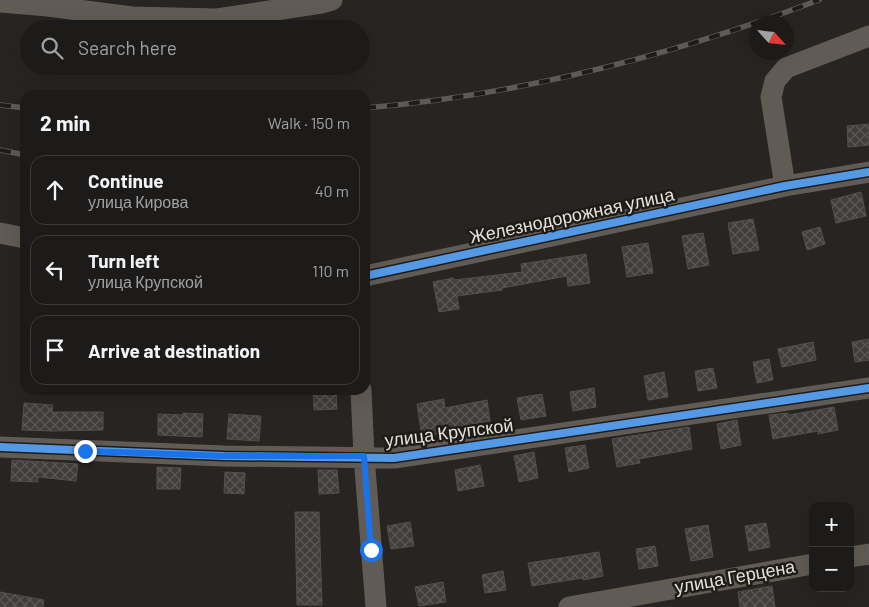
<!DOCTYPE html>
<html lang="en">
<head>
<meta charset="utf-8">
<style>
	body { margin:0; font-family:Barlow,sans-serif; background:#2a2827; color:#f1f3f6 }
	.controls { position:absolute; right:15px; bottom:15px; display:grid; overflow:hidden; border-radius:10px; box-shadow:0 5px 20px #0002 }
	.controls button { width:45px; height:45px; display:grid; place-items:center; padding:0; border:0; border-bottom:1px solid #3b3939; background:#1d1b1a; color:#f1f3f6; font:25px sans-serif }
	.compass { position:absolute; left:749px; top:15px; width:45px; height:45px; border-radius:50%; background:#1d1b1a; box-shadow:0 5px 20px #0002; rotate:117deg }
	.stop { position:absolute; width:15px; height:15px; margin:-11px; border:4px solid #1a73e8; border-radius:50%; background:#fff }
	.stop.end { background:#1a73e8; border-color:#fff; box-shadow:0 1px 5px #0008 }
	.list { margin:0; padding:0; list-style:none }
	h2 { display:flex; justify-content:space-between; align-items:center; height:65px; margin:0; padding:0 20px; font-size:21px }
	h2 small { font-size:16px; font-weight:400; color:#a0a1a2 }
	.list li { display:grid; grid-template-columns:32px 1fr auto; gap:15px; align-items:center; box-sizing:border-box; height:70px; margin:0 10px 10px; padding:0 10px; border:1px solid #3b3939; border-radius:15px }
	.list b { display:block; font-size:19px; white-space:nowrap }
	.list p { margin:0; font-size:16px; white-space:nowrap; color:#a0a1a2 }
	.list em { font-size:16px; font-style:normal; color:#a0a1a2 }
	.icon { flex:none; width:28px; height:28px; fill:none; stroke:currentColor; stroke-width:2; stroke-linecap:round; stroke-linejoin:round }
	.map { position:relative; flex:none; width:869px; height:607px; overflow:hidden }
	.search { position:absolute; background:#1d1b1a; box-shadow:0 5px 20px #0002; left:20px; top:20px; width:350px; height:55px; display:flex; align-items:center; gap:12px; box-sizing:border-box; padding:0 18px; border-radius:28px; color:#a0a1a2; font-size:19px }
	.panel { position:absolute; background:#1d1b1a; box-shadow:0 5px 20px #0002; left:20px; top:90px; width:350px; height:305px; border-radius:15px }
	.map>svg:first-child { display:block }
	.building { fill:url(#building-cross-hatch); stroke:#524f4e }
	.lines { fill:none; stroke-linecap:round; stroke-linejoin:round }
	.minor { stroke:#615b55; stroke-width:21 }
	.rail-casing { stroke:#5e5a58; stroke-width:5.5 }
	.rail { stroke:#1f1b17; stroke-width:4; stroke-dasharray:11; stroke-linecap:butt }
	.cycleway-casing { stroke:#1f1b17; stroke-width:11 }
	.cycleway { stroke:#5399e6; stroke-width:8 }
	.route { stroke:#1a73e8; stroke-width:6 }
	.labels { text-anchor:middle; stroke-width:5; stroke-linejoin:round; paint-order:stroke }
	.street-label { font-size:18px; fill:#e4e0de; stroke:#1f1b17 }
</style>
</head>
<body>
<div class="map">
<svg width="869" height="607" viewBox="0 0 869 607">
	<defs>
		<pattern id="building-cross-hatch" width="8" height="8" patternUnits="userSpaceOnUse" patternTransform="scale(1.25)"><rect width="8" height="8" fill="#403d3b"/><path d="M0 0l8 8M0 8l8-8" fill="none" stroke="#5b5957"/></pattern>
	</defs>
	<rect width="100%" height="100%" fill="#272422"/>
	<path class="building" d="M869 124V145L848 147 847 126Z
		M861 192 866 216 836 223 831 200Z
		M753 219 759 250 733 254 728 223Z
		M820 227 825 244 807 250 802 232Z
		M703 233 709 265 688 269 682 236Z
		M648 243 653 273 627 277 622 247Z
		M586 254 590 283 568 286 567 276 502 288V290L457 296 459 309 439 312 433 282 453 278 454 280 522 272 521 264Z
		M869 339V360L855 362 852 342Z
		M813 342 816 360 782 367 778 349Z
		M769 359 773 380 757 383 753 362Z
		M713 368 717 388 698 391 695 371Z
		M664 372 668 397 648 400 644 376Z
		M594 388 596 407 573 411 570 392Z
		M313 390H336L337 409 314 410Z
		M542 394 546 416 521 420 517 398Z
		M444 399 445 408 487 400 490 421 448 428 449 432 422 437 417 404Z
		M24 403 53 405 52 412H103V430L51 431 22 430Z
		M834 407 838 430 818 434V431L773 439 769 415 788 413 789 415Z
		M183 413 203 414 202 437 158 435V414L183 415Z
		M229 414 261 416 259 441 227 439Z
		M737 420 741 445 721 449 717 424Z
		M689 427 692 449 639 459 640 463 617 467 612 439Z
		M585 445 589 468 569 472 565 448Z
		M534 452 538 478 519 482 514 456Z
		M12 460 78 464 76 481 38 477V482L11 481Z
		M480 465 484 486 458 491 455 470Z
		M157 467 181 468 180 489H157Z
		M318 470H337L339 493 319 494Z
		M225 472 245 473 244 494 224 493Z
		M295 512H319L322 605H297Z
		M410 522 414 546 391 549 387 526Z
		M766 523 770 547 749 551 745 526Z
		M708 525 713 557 691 561 685 529Z
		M655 546 658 566 639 569 636 549Z
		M599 552 603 576 583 580V578L532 586 528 563Z
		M503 571 506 590 485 593 482 575Z
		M443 582 446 602 419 606 415 587Z
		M772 586 775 607H740L738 592Z
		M0 592 44 600 43 607H0Z"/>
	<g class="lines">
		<path class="minor" d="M0 2 48 6 132 17 217 19 321 3 332 0
			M785 186 771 97 775 81 786 68 869 36
			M0 233 25 238
			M365 276 785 186 869 172
			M361 390 364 456 376 607
			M0 447 224 456 394 458 869 388
			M850 557 869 554
			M569 607 813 564"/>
		<defs>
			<path id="rail" d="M0 105 25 108
				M365 108C521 95 673 55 819 0
				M0 150 25 155"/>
		</defs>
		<use href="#rail" class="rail-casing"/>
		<use href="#rail" class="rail"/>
		<defs>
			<path id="cycleway" d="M365 276 785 186 869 172
				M0 447 224 456 394 458 869 388"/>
		</defs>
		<use href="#cycleway" class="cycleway-casing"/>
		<use href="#cycleway" class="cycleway"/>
	</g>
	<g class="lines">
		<path class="route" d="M85 451 224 456H364L371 550"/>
	</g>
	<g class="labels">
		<g class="street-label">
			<text transform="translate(572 216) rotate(-12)" y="6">Железнодорожная улица</text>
			<text transform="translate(449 433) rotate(-7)" y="6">улица Крупской</text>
			<text transform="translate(735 577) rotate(-10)" y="6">улица Герцена</text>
		</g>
	</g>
</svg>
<div class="controls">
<button>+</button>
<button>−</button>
</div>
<svg class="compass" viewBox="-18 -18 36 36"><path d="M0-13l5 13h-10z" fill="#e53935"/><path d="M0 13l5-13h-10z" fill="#a0a1a2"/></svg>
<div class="stop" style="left:371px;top:550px"></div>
<div class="stop end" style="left:85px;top:451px"></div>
<div class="search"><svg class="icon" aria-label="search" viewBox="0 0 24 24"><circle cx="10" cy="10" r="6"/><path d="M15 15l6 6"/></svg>Search here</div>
<section class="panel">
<h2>2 min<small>Walk · 150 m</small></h2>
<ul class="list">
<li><svg class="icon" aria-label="ahead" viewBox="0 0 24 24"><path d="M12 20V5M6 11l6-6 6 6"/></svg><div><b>Continue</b><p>улица Кирова</p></div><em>40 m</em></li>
<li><svg class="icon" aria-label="left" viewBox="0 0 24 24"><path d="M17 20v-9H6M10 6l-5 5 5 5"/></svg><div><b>Turn left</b><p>улица Крупской</p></div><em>110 m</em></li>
<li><svg class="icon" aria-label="arrive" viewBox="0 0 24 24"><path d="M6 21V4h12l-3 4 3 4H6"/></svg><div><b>Arrive at destination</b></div></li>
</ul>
</section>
</div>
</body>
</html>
